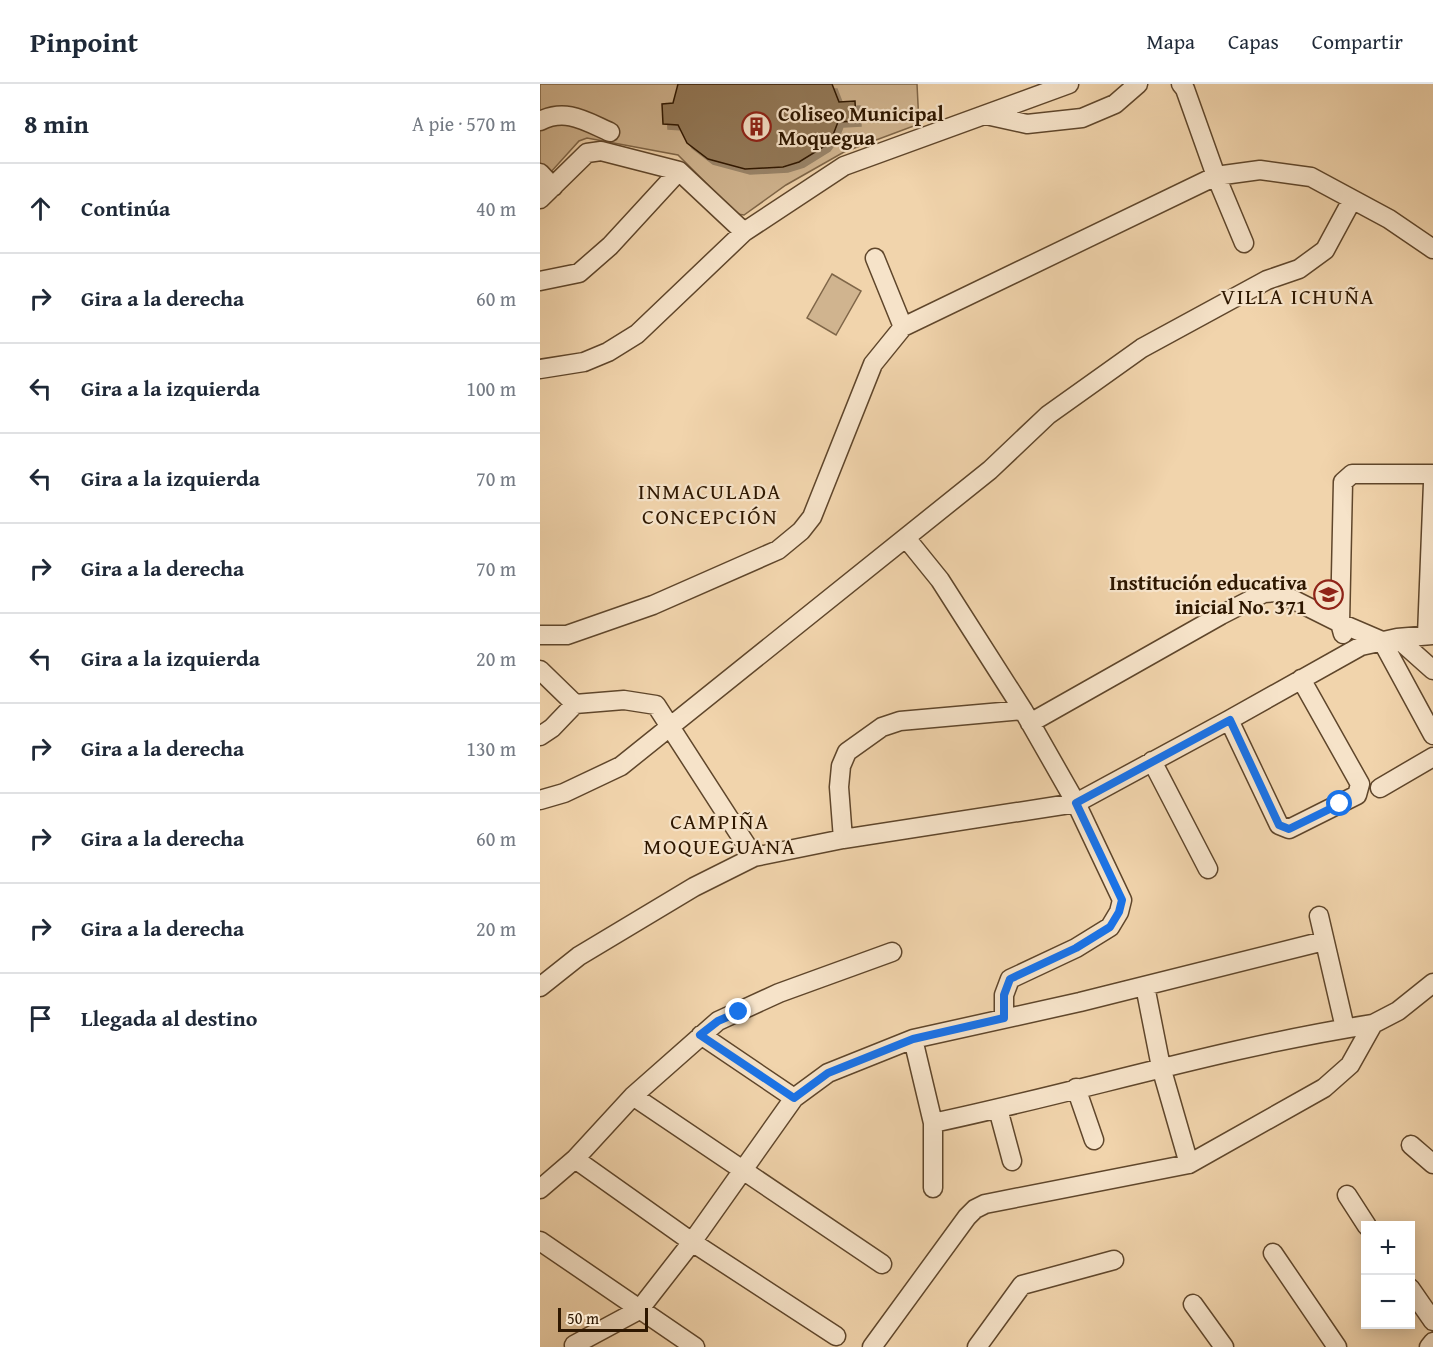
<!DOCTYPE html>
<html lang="es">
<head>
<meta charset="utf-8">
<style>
	body { margin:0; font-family:"Gentium Book Plus",serif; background:#f2f2f3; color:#1f2937 }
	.controls { position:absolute; right:18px; bottom:18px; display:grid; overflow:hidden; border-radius:0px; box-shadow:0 3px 15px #0003 }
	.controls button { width:54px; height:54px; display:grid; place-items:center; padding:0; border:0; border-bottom:2px solid #e0e1e3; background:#fff; color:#1f2937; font:30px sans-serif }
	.scale { position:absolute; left:18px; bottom:15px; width:90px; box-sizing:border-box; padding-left:6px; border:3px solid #2e1700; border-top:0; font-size:16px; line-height:21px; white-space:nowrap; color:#2e1700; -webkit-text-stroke:4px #f6e3c9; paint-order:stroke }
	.stop { position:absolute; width:18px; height:18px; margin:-14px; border:4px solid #1a73e8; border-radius:50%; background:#fff }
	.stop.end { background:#1a73e8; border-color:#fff; box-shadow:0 2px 6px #0008 }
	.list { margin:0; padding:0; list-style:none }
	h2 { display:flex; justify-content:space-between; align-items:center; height:78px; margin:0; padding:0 24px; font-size:26px }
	h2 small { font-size:20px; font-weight:400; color:#747a83 }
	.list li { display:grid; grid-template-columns:39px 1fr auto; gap:18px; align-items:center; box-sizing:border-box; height:90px; padding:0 24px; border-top:2px solid #e0e1e3 }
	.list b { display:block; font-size:22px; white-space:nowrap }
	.list em { font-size:20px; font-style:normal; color:#747a83 }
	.icon { flex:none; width:33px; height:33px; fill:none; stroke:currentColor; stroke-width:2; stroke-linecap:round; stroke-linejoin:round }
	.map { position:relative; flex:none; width:893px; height:1263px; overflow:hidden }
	header { display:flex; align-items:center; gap:36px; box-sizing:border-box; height:84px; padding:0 30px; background:#fff; border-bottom:2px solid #e0e1e3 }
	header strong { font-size:28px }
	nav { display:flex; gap:33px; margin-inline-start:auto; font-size:21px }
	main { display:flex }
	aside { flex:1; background:#fff }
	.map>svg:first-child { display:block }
	.green { fill:#d0b48f; stroke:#7f6648; stroke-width:1.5 }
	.building { fill:#937959; stroke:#2e1700; stroke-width:1.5; filter:url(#shadow) }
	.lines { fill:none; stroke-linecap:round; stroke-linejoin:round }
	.minor-casing { stroke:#5f462b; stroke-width:21 }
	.minor { stroke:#f6e3c9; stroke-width:18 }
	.route { stroke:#1a73e8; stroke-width:8 }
	.labels { text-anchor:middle; stroke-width:4.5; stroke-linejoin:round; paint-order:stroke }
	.poi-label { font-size:21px; font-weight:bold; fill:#2e1700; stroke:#f6e3c9; text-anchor:start }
	.neighbourhood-label { font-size:22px; letter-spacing:1.5px; fill:#2e1700; stroke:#f6e3c9 }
</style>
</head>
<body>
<header>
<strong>Pinpoint</strong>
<nav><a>Mapa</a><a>Capas</a><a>Compartir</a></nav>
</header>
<main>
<aside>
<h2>8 min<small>A pie · 570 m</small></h2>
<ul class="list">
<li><svg class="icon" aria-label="ahead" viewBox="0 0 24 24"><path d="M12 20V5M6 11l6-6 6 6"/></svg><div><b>Continúa</b></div><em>40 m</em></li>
<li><svg class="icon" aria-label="right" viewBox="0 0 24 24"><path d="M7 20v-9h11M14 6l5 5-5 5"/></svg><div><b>Gira a la derecha</b></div><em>60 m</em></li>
<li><svg class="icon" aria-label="left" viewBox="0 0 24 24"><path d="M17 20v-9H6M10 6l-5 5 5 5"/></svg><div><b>Gira a la izquierda</b></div><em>100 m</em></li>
<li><svg class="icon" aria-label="left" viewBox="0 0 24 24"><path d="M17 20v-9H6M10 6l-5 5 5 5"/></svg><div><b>Gira a la izquierda</b></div><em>70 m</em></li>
<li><svg class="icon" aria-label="right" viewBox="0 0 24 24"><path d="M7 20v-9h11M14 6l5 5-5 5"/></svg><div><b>Gira a la derecha</b></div><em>70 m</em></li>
<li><svg class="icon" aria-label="left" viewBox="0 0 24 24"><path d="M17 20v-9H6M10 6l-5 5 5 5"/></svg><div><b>Gira a la izquierda</b></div><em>20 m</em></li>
<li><svg class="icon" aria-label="right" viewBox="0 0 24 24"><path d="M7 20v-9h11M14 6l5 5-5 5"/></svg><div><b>Gira a la derecha</b></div><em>130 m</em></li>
<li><svg class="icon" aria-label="right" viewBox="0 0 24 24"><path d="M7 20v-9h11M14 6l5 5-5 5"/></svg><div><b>Gira a la derecha</b></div><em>60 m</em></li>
<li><svg class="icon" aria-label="right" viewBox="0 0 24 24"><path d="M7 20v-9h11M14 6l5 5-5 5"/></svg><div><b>Gira a la derecha</b></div><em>20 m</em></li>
<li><svg class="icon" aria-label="arrive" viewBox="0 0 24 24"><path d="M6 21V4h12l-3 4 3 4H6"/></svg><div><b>Llegada al destino</b></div></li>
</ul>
</aside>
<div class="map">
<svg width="893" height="1263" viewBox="0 0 893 1263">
	<defs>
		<filter id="shadow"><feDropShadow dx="5" dy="5" stdDeviation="0" flood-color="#0004"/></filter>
	</defs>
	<rect width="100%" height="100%" fill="#f1d4ac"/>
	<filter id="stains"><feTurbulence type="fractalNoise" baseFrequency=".00333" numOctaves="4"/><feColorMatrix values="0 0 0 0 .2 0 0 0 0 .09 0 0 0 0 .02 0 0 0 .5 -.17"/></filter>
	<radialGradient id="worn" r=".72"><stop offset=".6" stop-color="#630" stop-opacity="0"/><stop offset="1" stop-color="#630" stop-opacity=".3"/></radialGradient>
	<path class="green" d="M0 0H377L379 40 304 68 246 101 204 131 197 130 138 71 47 54 39 57 0 100Z
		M292 190 321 207 296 251 267 234Z"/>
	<path class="building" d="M292 0 299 18 315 17 316 37 298 38 293 51 285 62 259 78 243 83 205 85 168 75 147 59 138 41 123 40 122 20 133 19 138 0Z"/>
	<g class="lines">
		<defs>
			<path id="minor" d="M641 0 645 5 676 92 704 159
				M446 31 487 40 542 34 575 20 598 0
				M0 37C26 24 45 37 70 48
				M0 89 13 103
				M0 115 47 69 61 67 139 87 204 148
				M335 174 363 243
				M0 197 39 189 70 162 139 87
				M0 285 44 278 68 268 97 250 204 148 304 82 529 0
				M366 454 400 496 483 626 536 719 582 816 579 828 570 843 536 864 470 895 464 911V934
				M803 550 800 539 803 398 812 390H893
				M1 551H27L113 521 238 466 261 447 272 433 333 280 363 243 676 92 720 86 771 93 849 135 893 165
				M887 551 893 399
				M857 554 893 586
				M0 586 35 620
				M689 636 739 741 749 745 817 711 820 700 761 595
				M490 639 681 531 724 509 738 508 800 539 842 557 893 651
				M0 652 12 644 35 620 84 616 116 621 214 773
				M612 677 668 785
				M840 704 893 673
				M0 716 24 709 81 682 450 386 508 331 602 264 727 196 759 185 785 166 812 116
				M303 755 299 703 301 682 307 668 342 643 360 637 483 626
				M779 832 805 944
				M605 902 621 983 649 1080
				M0 903 39 872 154 803 214 773 303 755 536 719 689 636 821 562 857 554 893 551
				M161 951 254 1014
				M373 955 393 1039V1104
				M536 1004 554 1056
				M93 1012 342 1180
				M458 1025 472 1077
				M393 1039C540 1008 684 963 833 940L858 927 893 899
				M871 1061 893 1080
				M35 1075 152 1158 296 1252
				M0 1105 35 1075 93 1012 178 937 239 909 352 868
				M807 1111 827 1142
				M0 1157 155 1263
				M733 1169 797 1263
				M870 1204 893 1237
				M653 1220 684 1263
				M34 1261 99 1226 152 1158 254 1014 288 989 373 955 540 918 784 857
				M332 1263 427 1133 435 1125 445 1120 649 1080 784 1004 810 981 833 940
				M437 1263 482 1201 574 1176
				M889 1263 893 1258"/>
		</defs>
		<use href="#minor" class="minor-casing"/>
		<use href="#minor" class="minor"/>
	</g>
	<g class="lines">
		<path class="route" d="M199 928 178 937 160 951 254 1014 288 989 373 955 464 934V911L470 895 536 864 570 843 579 828 582 816 536 719 690 636 739 741 749 745 800 720"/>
	</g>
	<defs>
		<symbol id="building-ring" viewBox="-11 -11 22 22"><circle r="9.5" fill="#f6e3c9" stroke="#8f2418" stroke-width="1.5"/><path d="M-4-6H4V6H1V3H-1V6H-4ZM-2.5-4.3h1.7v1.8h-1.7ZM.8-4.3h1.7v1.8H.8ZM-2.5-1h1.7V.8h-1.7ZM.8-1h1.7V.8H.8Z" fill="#8f2418"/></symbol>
		<symbol id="school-ring" viewBox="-11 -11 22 22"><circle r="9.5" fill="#f6e3c9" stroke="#8f2418" stroke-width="1.5"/><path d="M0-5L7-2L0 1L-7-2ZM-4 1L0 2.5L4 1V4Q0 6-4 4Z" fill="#8f2418"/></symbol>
	</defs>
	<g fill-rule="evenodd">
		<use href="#building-ring" x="200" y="26" width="33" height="33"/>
		<use href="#school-ring" x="772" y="494" width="33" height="33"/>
	</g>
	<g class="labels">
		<g class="poi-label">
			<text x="238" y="37">Coliseo Municipal<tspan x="238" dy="24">Moquegua</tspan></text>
			<text x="767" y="506" text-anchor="end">Institución educativa<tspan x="767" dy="24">inicial No. 371</tspan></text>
		</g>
		<g class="neighbourhood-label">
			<text x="758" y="220">VILLA ICHUÑA</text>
			<text x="170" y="415">INMACULADA<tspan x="170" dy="25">CONCEPCIÓN</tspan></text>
			<text x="180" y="745">CAMPIÑA<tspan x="180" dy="25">MOQUEGUANA</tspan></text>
		</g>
	</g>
	<rect width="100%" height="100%" filter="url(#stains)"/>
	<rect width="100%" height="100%" fill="url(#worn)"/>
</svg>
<div class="controls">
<button>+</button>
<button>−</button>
</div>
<div class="scale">50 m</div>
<div class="stop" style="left:800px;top:720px"></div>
<div class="stop end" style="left:199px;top:928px"></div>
</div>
</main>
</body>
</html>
